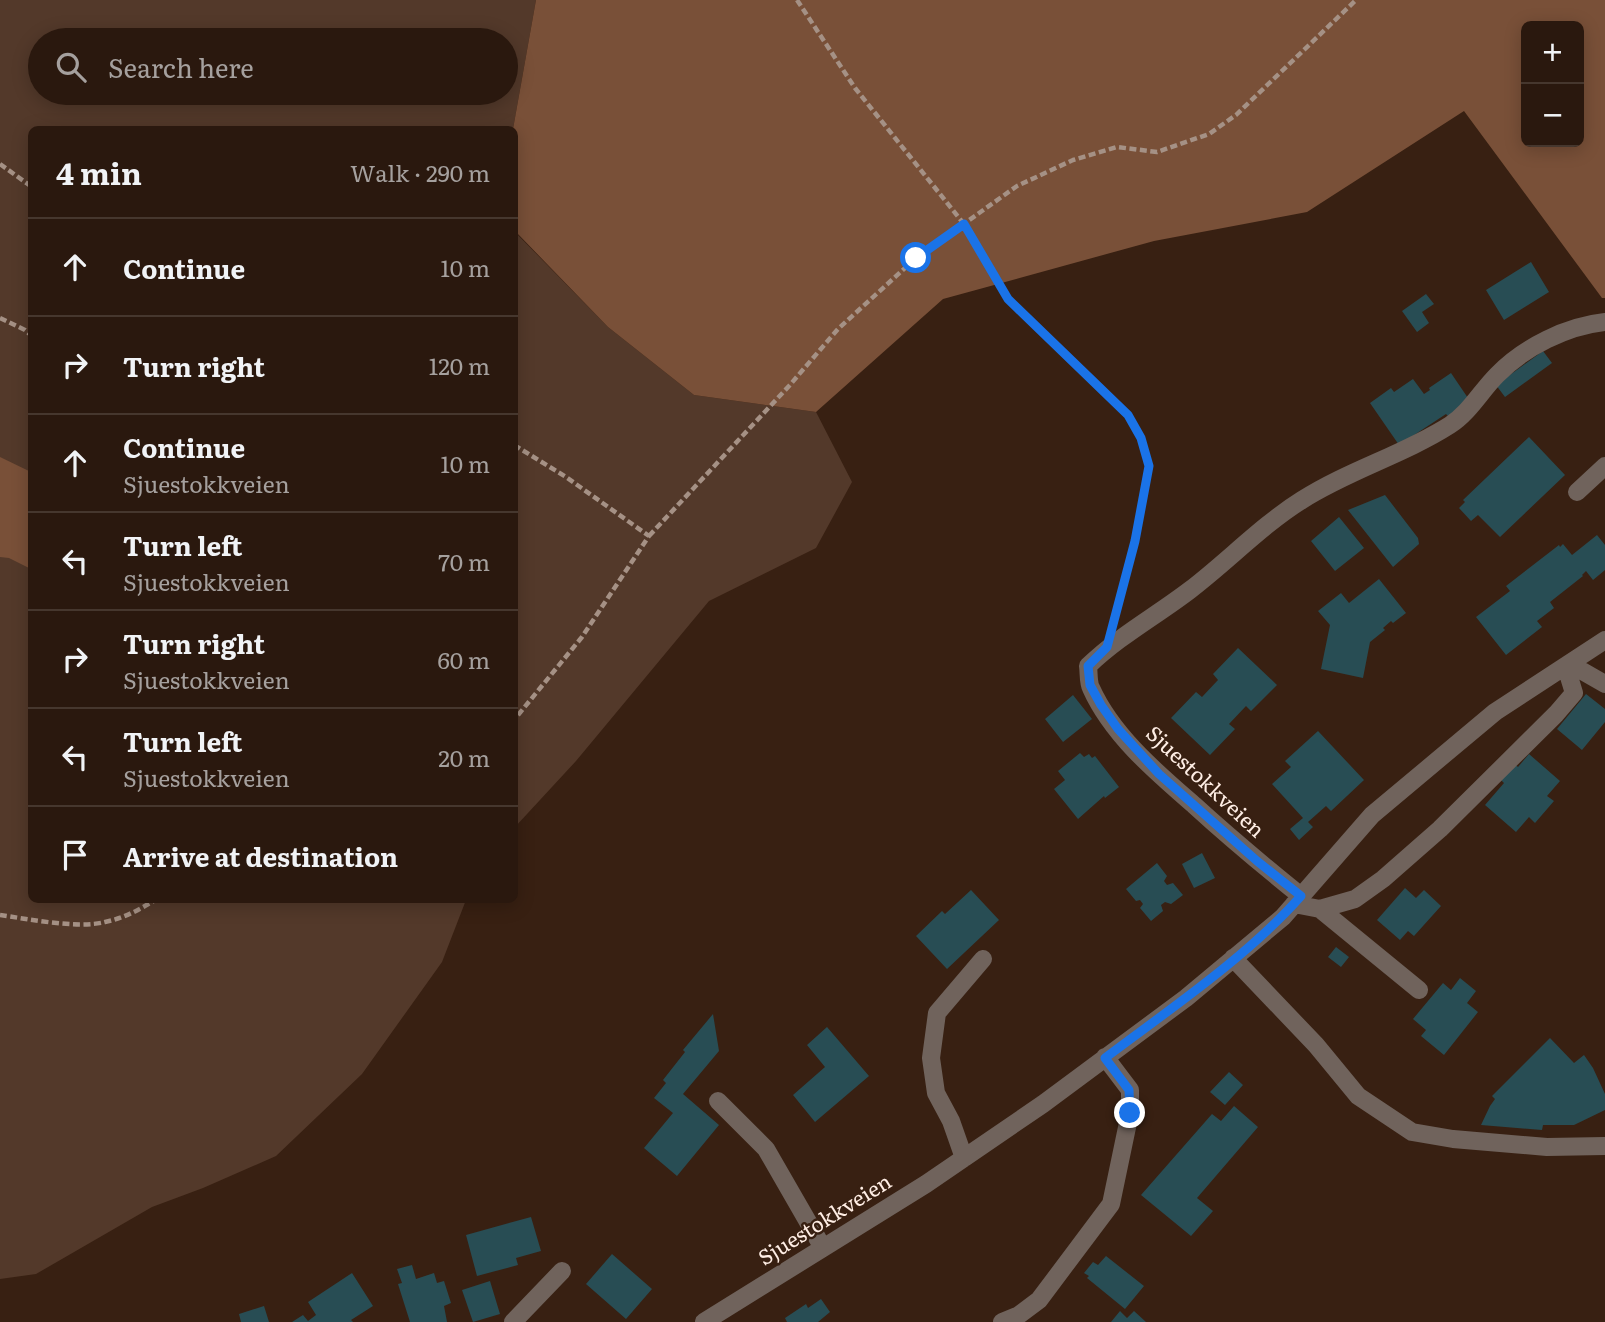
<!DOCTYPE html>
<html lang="en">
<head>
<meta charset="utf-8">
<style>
	body { margin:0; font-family:Literata,serif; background:#322117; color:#f1f3f6 }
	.controls { position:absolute; right:21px; top:21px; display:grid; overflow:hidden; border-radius:10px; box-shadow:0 4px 18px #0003 }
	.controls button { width:63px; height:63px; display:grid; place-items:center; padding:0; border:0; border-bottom:2px solid #46372e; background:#2a180e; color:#f1f3f6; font:35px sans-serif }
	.stop { position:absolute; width:21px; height:21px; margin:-16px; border:5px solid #1a73e8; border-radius:50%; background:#fff }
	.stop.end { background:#1a73e8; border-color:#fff; box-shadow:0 2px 7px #0008 }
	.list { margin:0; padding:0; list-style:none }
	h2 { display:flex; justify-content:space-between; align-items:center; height:91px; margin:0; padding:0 28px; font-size:30px }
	h2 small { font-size:23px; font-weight:400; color:#a5a09e }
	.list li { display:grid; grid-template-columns:46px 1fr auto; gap:21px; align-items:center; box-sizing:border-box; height:98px; padding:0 28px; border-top:2px solid #46372e }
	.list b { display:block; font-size:26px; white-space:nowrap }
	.list p { margin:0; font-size:23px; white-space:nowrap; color:#a5a09e }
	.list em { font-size:23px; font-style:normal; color:#a5a09e }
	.icon { flex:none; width:38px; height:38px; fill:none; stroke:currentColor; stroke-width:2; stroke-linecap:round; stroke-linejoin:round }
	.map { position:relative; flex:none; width:1605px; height:1322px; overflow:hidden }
	.search { position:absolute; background:#2a180e; box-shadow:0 4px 18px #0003; left:28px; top:28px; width:490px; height:77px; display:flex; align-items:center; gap:18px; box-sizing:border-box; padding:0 24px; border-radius:38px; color:#a5a09e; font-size:26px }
	.panel { position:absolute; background:#2a180e; box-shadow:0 4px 18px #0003; left:28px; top:126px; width:490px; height:777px; border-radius:10px }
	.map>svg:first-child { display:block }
	.green { fill:#53392a; fill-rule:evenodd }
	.forest { fill:#795038; fill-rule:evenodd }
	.building { fill:#284d54 }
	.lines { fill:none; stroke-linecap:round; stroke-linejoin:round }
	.path { stroke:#a59185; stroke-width:4.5; stroke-dasharray:7 3.5; stroke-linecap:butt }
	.minor { stroke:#70635c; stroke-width:18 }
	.route { stroke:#1a73e8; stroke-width:9 }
	.labels { text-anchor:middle; stroke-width:5; stroke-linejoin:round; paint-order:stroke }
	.street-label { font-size:21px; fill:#ffeee5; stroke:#382012 }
</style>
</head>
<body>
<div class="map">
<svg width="1605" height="1322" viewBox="0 0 1605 1322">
	<rect width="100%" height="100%" fill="#382012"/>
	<path class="green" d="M0 0H536L513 129 32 130V900H466L442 962 362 1074 276 1156 203 1188 152 1207 36 1274 0 1279ZM40 40H506V93H40Z
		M514 231 608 327 694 395 816 412 852 482 816 548 709 601 576 761 515 827Z"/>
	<path class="forest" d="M536 0H1605V298H1602L1464 111 1307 212 1154 241 943 299 816 412 694 395 608 327 515 231 514 130 513 129ZM1526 26H1579V142H1526Z
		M0 457 31 472V569L9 558 0 557Z"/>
	<path class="building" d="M1531 262 1549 292 1504 320 1486 290Z
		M1426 294 1434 304 1422 312 1429 323 1417 332 1402 311Z
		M1543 351 1552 363 1505 397 1496 385Z
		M1451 373 1470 401 1448 416 1446 414 1399 445 1370 403 1391 388 1394 392 1413 379 1424 394 1430 390 1429 388Z
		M1529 437 1565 475 1500 537 1478 515 1471 521 1459 508 1465 502 1463 500Z
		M1385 495 1418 538 1419 544 1393 567 1348 510Z
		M1339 517 1364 548 1335 571 1311 541Z
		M1597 535 1605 545V570L1593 580 1586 571 1582 575 1583 576 1550 602 1554 608 1537 621 1542 627 1506 655 1476 617 1510 591 1506 586 1559 545 1560 547 1563 544 1572 555Z
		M1379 579 1406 613 1393 623 1391 621 1383 628 1385 630 1370 642 1363 678 1321 669 1330 625 1318 611 1341 593 1349 603Z
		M1238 648 1277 685 1251 711 1246 706 1229 724 1235 729 1210 755 1171 718 1196 692 1202 697 1218 680 1213 674Z
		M1586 694 1605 709V722L1582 750 1557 729Z
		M1073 695 1092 719 1063 742 1045 719Z
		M1318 731 1364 780 1331 811 1326 806 1308 822 1313 827 1299 840 1290 829 1303 818 1272 784 1291 767 1285 761Z
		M1080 753 1084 757 1089 754 1092 758 1095 756 1119 787 1105 798 1104 796 1078 819 1054 789 1065 780 1058 771Z
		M1529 754 1560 781 1547 796 1554 801 1535 823 1529 817 1516 832 1485 805 1504 783 1499 778 1512 762 1518 767Z
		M1202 853 1215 878 1194 888 1182 864Z
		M1157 863 1167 876 1164 881 1167 885 1173 883 1183 895 1171 904 1165 902 1161 905 1163 911 1151 921 1140 908 1143 904 1140 900 1136 901 1126 889Z
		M1405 888 1416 898 1424 890 1441 906 1414 936 1408 931 1400 940 1377 920Z
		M971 890 999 920 947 969 916 936 942 911 945 914Z
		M1336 947 1349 957 1341 967 1328 957Z
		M1460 978 1476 991 1467 1003 1478 1012 1444 1055 1421 1036 1426 1030 1413 1019 1443 983 1451 990Z
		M713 1014 719 1051 683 1094 719 1125 677 1176 644 1148 673 1113 654 1098 666 1083 663 1080 685 1052 683 1050Z
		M827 1027 869 1076 815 1122 793 1095 825 1067 807 1045Z
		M1550 1038 1574 1063 1584 1055 1593 1068 1605 1094V1110L1574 1125H1543L1542 1130 1481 1125 1490 1106 1495 1099 1492 1096Z
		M1229 1072 1243 1085 1225 1105 1210 1092Z
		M1234 1106 1258 1127 1197 1198 1213 1211 1191 1236 1141 1195 1212 1114 1221 1121Z
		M531 1217 541 1251 516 1258 518 1265 477 1276 466 1235Z
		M612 1254 652 1289 626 1319 586 1284Z
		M1106 1256 1144 1286 1125 1309 1087 1278 1089 1276 1084 1273 1093 1262 1098 1265Z
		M412 1265 416 1279 434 1273 437 1283 444 1281 451 1303 444 1306 447 1322H410L398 1284 402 1283 397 1269Z
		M352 1273 373 1306 351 1320 353 1322H292L303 1315 308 1321 316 1315 308 1302Z
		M490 1281 500 1314 473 1322 462 1290Z
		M821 1299 830 1312 818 1322H787L785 1318 806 1304 808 1308Z
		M264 1306 269 1322H241L239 1314Z
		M1120 1311 1127 1318 1134 1311 1146 1322H1111Z"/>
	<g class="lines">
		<path class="path" d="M797 0 855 88 964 224 1008 299 1128 415 1141 437 1149 466 1135 541 1117 612
			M0 164 32 187
			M0 318 25 330 32 336
			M514 445 566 477 649 536 582 637 514 720
			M649 536 789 386 838 329 916 258 1017 186 1073 160 1117 147 1157 152 1209 134 1236 115 1356 0
			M0 915C28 919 78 929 105 922 124 918 139 910 155 900"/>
		<path class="minor" d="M1577 492 1605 466
			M1570 664 1605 684
			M1301 896C1265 867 1229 837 1194 805 1156 772 1112 735 1091 688 1088 682 1089 673 1088 666 1119 636 1156 616 1190 590 1228 561 1262 525 1302 500 1349 470 1403 455 1450 425 1469 413 1481 391 1497 375 1524 347 1567 326 1605 322
			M1294 904 1320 909 1355 899 1383 879 1440 829 1556 714 1574 693 1566 667
			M1320 909 1419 990
			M1233 958 1316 1045 1358 1096 1412 1132 1453 1139 1547 1147 1605 1146
			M718 1101 766 1149 823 1248
			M964 1158 951 1121 936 1093 931 1058 937 1013 983 959
			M513 1322 562 1271
			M704 1322 926 1184 1043 1104 1186 998 1283 917 1372 815 1495 712 1605 640
			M1002 1322 1019 1315 1039 1300 1111 1204 1130 1113V1090L1105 1057"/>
	</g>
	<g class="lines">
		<path class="route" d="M916 258 964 224 1008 299 1128 415 1141 438 1149 466 1135 541 1107 647 1088 666 1090 685 1101 705 1118 729 1159 774 1257 861 1301 896C1248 956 1170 1009 1105 1058L1129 1090 1130 1113"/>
	</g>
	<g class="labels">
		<g class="street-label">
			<text transform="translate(1205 782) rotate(43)" y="7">Sjuestokkveien</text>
			<text transform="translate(825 1220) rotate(-32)" y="7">Sjuestokkveien</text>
		</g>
	</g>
</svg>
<div class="controls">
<button>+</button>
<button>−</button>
</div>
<div class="stop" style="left:916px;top:258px"></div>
<div class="stop end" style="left:1130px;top:1113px"></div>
<div class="search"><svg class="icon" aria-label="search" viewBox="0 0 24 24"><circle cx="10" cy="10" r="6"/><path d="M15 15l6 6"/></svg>Search here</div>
<section class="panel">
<h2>4 min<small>Walk · 290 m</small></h2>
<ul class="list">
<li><svg class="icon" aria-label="ahead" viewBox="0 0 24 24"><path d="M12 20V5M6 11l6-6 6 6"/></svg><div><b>Continue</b></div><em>10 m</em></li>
<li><svg class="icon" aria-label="right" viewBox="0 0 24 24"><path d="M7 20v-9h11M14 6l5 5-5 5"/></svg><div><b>Turn right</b></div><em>120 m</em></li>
<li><svg class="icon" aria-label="ahead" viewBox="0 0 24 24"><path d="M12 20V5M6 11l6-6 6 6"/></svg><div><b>Continue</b><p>Sjuestokkveien</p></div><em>10 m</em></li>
<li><svg class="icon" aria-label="left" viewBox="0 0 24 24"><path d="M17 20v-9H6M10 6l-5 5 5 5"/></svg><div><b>Turn left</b><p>Sjuestokkveien</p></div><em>70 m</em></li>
<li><svg class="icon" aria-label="right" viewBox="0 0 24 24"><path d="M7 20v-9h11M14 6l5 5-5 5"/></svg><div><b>Turn right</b><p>Sjuestokkveien</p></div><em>60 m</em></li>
<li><svg class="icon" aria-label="left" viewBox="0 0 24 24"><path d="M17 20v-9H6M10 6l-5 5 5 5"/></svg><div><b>Turn left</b><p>Sjuestokkveien</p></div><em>20 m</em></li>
<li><svg class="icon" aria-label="arrive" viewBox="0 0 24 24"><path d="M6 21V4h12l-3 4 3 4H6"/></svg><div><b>Arrive at destination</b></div></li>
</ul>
</section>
</div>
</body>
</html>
